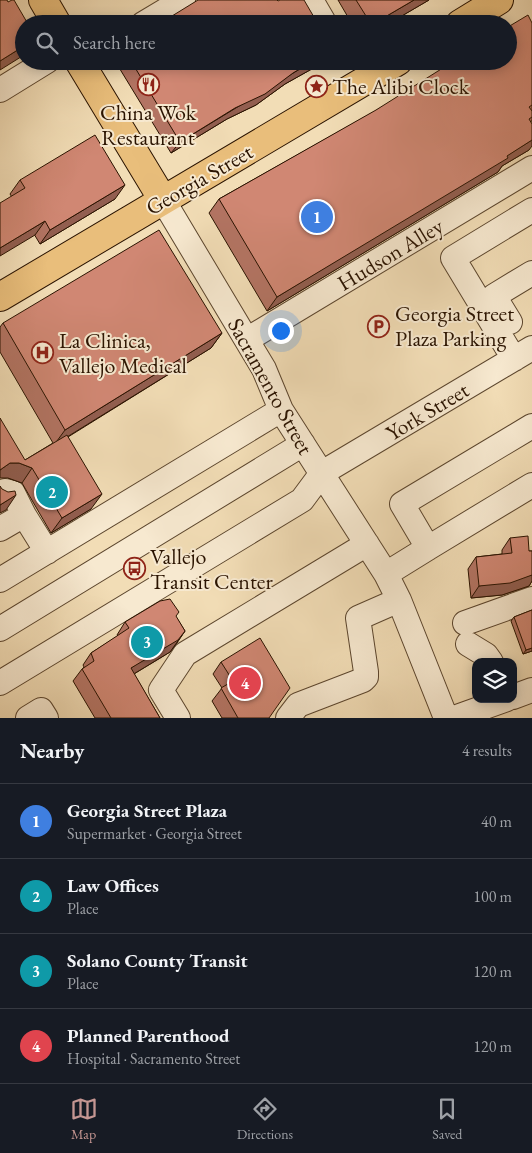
<!DOCTYPE html>
<html lang="en">
<head>
<meta charset="utf-8">
<style>
	body { margin:0; font-family:"EB Garamond",serif; background:#242831; color:#f1f3f6 }
	.controls { position:absolute; right:15px; bottom:15px; display:grid; overflow:hidden; border-radius:10px; box-shadow:0 2px 12px #0003 }
	.controls button { width:45px; height:45px; display:grid; place-items:center; padding:0; border:0; border-bottom:1px solid #363941; background:#171b24; color:#f1f3f6; font:25px sans-serif }
	.you { position:absolute; left:280px; top:330px; width:18px; height:18px; margin:-12px; border:4px solid #fff; border-radius:50%; background:#1a73e8; box-shadow:0 0 0 8px #1a73e833 }
	.badge { display:grid; place-items:center; width:32px; height:32px; border-radius:50%; background:#c59692; color:#fff; font-size:16px; font-weight:700 }
	.pin { position:absolute; translate:-50% -50%; border:2px solid #fff; box-shadow:0 1px 5px #0006 }
	.list { margin:0; padding:0; list-style:none }
	h2 { display:flex; justify-content:space-between; align-items:center; height:65px; margin:0; padding:0 20px; font-size:21px }
	h2 small { font-size:16px; font-weight:400; color:#9ea1a6 }
	.list li { display:grid; grid-template-columns:32px 1fr auto; gap:15px; align-items:center; box-sizing:border-box; height:75px; padding:0 20px; border-top:1px solid #363941 }
	.list b { display:block; font-size:19px; white-space:nowrap }
	.list p { margin:0; font-size:16px; white-space:nowrap; color:#9ea1a6 }
	.list em { font-size:16px; font-style:normal; color:#9ea1a6 }
	.icon { flex:none; width:28px; height:28px; fill:none; stroke:currentColor; stroke-width:2; stroke-linecap:round; stroke-linejoin:round }
	.map { position:relative; flex:none; width:532px; height:718px; overflow:hidden }
	.search { position:absolute; background:#171b24; box-shadow:0 2px 12px #0003; left:15px; right:15px; top:15px; height:55px; display:flex; align-items:center; gap:12px; box-sizing:border-box; padding:0 18px; border-radius:28px; color:#9ea1a6; font-size:19px }
	.sheet { height:365px; background:#171b24 }
	nav { display:flex; justify-content:space-around; align-items:center; box-sizing:border-box; height:70px; border-top:1px solid #363941; background:#171b24; font-size:14px; color:#9ea1a6 }
	nav a { display:grid; justify-items:center; gap:2px }
	nav .on { color:#c59692 }
	.map>svg:first-child { display:block }
	.lines { fill:none; stroke-linecap:round; stroke-linejoin:round }
	.minor-casing { stroke:#5c462e; stroke-width:26 }
	.major-casing { stroke:#2a1300; stroke-width:30 }
	.minor { stroke:#f7e9d0; stroke-width:24 }
	.major { stroke:#e9be7b; stroke-width:28 }
	.wall { fill:#b37463; stroke:#2a1300 }
	.shaded-wall { fill:#925e50; stroke:#2a1300 }
	.building { fill:#d08773; stroke:#2a1300 }
	.labels { text-anchor:middle; stroke-width:4; stroke-linejoin:round; paint-order:stroke }
	.poi-label { font-size:22px; fill:#2a1300; stroke:#f7e9d0; text-anchor:start }
	.street-label { font-size:22px; fill:#2a1300; stroke:#f7e9d0 }
</style>
</head>
<body>
<div class="map">
<svg width="532" height="718" viewBox="0 0 532 718">
	<rect width="100%" height="100%" fill="#f2ddb6"/>
	<filter id="stains"><feTurbulence type="fractalNoise" baseFrequency=".004" numOctaves="4"/><feColorMatrix values="0 0 0 0 .2 0 0 0 0 .09 0 0 0 0 .02 0 0 0 .5 -.17"/></filter>
	<radialGradient id="worn" r=".72"><stop offset=".6" stop-color="#630" stop-opacity="0"/><stop offset="1" stop-color="#630" stop-opacity=".3"/></radialGradient>
	<g class="lines">
		<defs>
			<path id="minor" d="M311 0 325 24
				M143 24 183 0
				M0 90 47 61
				M163 200 264 369 281 410 386 574 399 600 446 718
				M510 322 494 296 532 273
				M248 339 532 168
				M514 359 453 258 532 210
				M532 426 402 504 428 548 532 485
				M0 493 5 491 13 493 24 515
				M0 529 24 515 47 552
				M386 574 428 548
				M0 580 281 410
				M465 623 532 599
				M0 629 303 444
				M468 644 486 655 491 662
				M0 683 302 500 322 473 532 348
				M513 697 532 690
				M28 718 41 710 46 718
				M178 718 161 690 185 654 367 544
				M288 718 298 705 363 680 366 677V672L358 618 399 600
				M454 718 507 699"/>
			<path id="major" d="M43 0 57 24
				M460 24 499 0
				M79 61 163 200
				M0 297 398 61"/>
		</defs>
		<use href="#minor" class="minor-casing"/>
		<use href="#major" class="major-casing"/>
		<use href="#minor" class="minor"/>
		<use href="#major" class="major"/>
	</g>
	<path class="wall" d="M338 0H429L388 24H352Z
		M532 23V120L531 122 529 150 502 166 498 172 267 311 209 213 219 199Z
		M115 61H326L285 84 256 105 227 119 171 153Z
		M20 180 115 199 40 244 10 194Z
		M3 323 222 333 211 348 68 437 91 509 51 533 22 483 8 478 25 460 53 443 0 352V327Z
		M510 538 529 551H532V581L529 586 502 595 471 598 468 569 476 557 502 554V550Z
		M532 610V651L523 654 511 621 514 617Z
		M176 617 185 631 177 643 170 652 134 674 160 718H95L73 681 82 669 84 667 83 665 91 653 118 636 117 635 125 622Z
		M221 662 269 718H222L212 701 222 688 213 674Z"/>
	<path class="shaded-wall" d="M414 0H429L388 24H373Z
		M24 46V55L0 70V61Z
		M313 61H326L285 84 256 105 227 119 171 153 180 142Z
		M532 140V146L529 150 502 166 498 172 267 311 277 297Z
		M125 185 115 199 40 244 50 230Z
		M45 221 35 235 0 256V248Z
		M222 333 211 348 54 445 65 430Z
		M10 463H19L32 468 22 483 8 478H0V470Z
		M102 494 91 509 51 533 62 518Z
		M16 495 6 510 0 513V505Z
		M532 575V581L529 586 502 595 471 598 479 586Z
		M185 631 170 652 122 681 131 668Z
		M532 648V651L523 654 526 650Z"/>
	<path class="building" d="M0 0H7L8 2 12 0H14L28 24H24V46L0 61Z
		M198 0H277L278 1 280 0H304L318 24H159Z
		M356 0H414L373 24H371Z
		M528 15 532 23V105L529 107 532 111V117L529 119 532 124V140L507 156 508 158 277 297 219 199 376 110 454 61H508V27Z
		M131 61H313L293 73 265 94 235 108 180 142Z
		M95 135 125 185 50 230 45 221 0 248V203L25 188 20 180Z
		M159 230 222 333 65 430 3 323Z
		M0 418 25 460 67 435 102 494 62 518 32 468 19 463H10L0 470Z
		M0 486 2 489 8 492 15 491 16 495 0 505Z
		M528 536 529 551H532V575L510 583 479 586 476 557 512 553 510 538Z
		M170 599 179 612 176 616 185 631 178 640 131 668 160 718H111L82 669 94 661 91 653 129 628 125 622 160 601Z
		M532 610V648L526 650 514 617Z
		M260 638 290 688 269 718H238L221 688 233 681 221 662Z"/>
	<defs>
		<symbol id="restaurant-ring" viewBox="-11 -11 22 22"><circle r="9.5" fill="#f7e9d0" stroke="#8f2418" stroke-width="1.5"/><path d="M-5-6h1v4h1v-4h1v4h1v-4h1v5L-1.5 .5V6h-2V.5L-5-1ZM5-6V6H3V1.5H1.5Q1.5-4 5-6Z" fill="#8f2418"/></symbol>
		<symbol id="sight-ring" viewBox="-11 -11 22 22"><circle r="9.5" fill="#f7e9d0" stroke="#8f2418" stroke-width="1.5"/><path d="M0-6L1.8-2.2L6-1.7L2.9 1.2L3.7 5.4L0 3.3L-3.7 5.4L-2.9 1.2L-6-1.7L-1.8-2.2Z" fill="#8f2418"/></symbol>
		<symbol id="parking-ring" viewBox="-11 -11 22 22"><circle r="9.5" fill="#f7e9d0" stroke="#8f2418" stroke-width="1.5"/><path d="M-3.5-5.5H1a3.5 3.5 0 0 1 0 7H-1V5.5H-3.5ZM-1-3.4V-.6H.8a1.4 1.4 0 0 0 0-2.8Z" fill="#8f2418"/></symbol>
		<symbol id="hospital-ring" viewBox="-11 -11 22 22"><circle r="9.5" fill="#f7e9d0" stroke="#8f2418" stroke-width="1.5"/><path d="M-5-5h3v3.5h4V-5h3V5h-3V1.5h-4V5h-3Z" fill="#8f2418"/></symbol>
		<symbol id="bus-ring" viewBox="-11 -11 22 22"><circle r="9.5" fill="#f7e9d0" stroke="#8f2418" stroke-width="1.5"/><path d="M-5-6H5V4H4V6H2V4H-2V6H-4V4H-5ZM-3.5-4V0h7V-4ZM-3.5 1.2v1.5H-2V1.2ZM2 1.2v1.5H3.5V1.2Z" fill="#8f2418"/></symbol>
	</defs>
	<g fill-rule="evenodd">
		<use href="#restaurant-ring" x="136" y="72" width="25" height="25"/>
		<use href="#sight-ring" x="304" y="74" width="25" height="25"/>
		<use href="#parking-ring" x="366" y="314" width="25" height="25"/>
		<use href="#hospital-ring" x="30" y="340" width="25" height="25"/>
		<use href="#bus-ring" x="122" y="556" width="25" height="25"/>
	</g>
	<g class="labels">
		<g class="poi-label">
			<text x="332" y="94">The Alibi Clock</text>
			<text x="148" y="120" text-anchor="middle">China Wok<tspan x="148" dy="25">Restaurant</tspan></text>
			<text x="395" y="321">Georgia Street<tspan x="395" dy="25">Plaza Parking</tspan></text>
			<text x="59" y="348">La Clinica,<tspan x="59" dy="25">Vallejo Medical</tspan></text>
			<text x="150" y="564">Vallejo<tspan x="150" dy="25">Transit Center</tspan></text>
		</g>
		<g class="street-label">
			<text transform="translate(199 179) rotate(-30)" y="8">Georgia Street</text>
			<text transform="translate(390 254) rotate(-31)" y="8">Hudson Alley</text>
			<text transform="translate(271 386) rotate(61)" y="8">Sacramento Street</text>
			<text transform="translate(427 411) rotate(-31)" y="8">York Street</text>
		</g>
	</g>
	<rect width="100%" height="100%" filter="url(#stains)"/>
	<rect width="100%" height="100%" fill="url(#worn)"/>
</svg>
<div class="controls">
<button><svg class="icon" aria-label="layers" viewBox="0 0 24 24"><path d="M12 4l9 5-9 5-9-5zM3 14l9 5 9-5"/></svg></button>
</div>
<div class="you"></div>
<div class="pin badge" style="left:317px;top:217px;background:#3f7fe0">1</div>
<div class="pin badge" style="left:52px;top:492px;background:#0f9aa8">2</div>
<div class="pin badge" style="left:147px;top:642px;background:#0f9aa8">3</div>
<div class="pin badge" style="left:245px;top:683px;background:#e0444e">4</div>
<div class="search"><svg class="icon" aria-label="search" viewBox="0 0 24 24"><circle cx="10" cy="10" r="6"/><path d="M15 15l6 6"/></svg>Search here</div>
</div>
<section class="sheet">
<h2>Nearby<small>4 results</small></h2>
<ul class="list">
<li><span class="badge" style="background:#3f7fe0">1</span><div><b>Georgia Street Plaza</b><p>Supermarket · Georgia Street</p></div><em>40 m</em></li>
<li><span class="badge" style="background:#0f9aa8">2</span><div><b>Law Offices</b><p>Place</p></div><em>100 m</em></li>
<li><span class="badge" style="background:#0f9aa8">3</span><div><b>Solano County Transit</b><p>Place</p></div><em>120 m</em></li>
<li><span class="badge" style="background:#e0444e">4</span><div><b>Planned Parenthood</b><p>Hospital · Sacramento Street</p></div><em>120 m</em></li>
</ul>
</section>
<nav>
<a class="on"><svg class="icon" aria-label="map" viewBox="0 0 24 24"><path d="M3 6l6-2 6 2 6-2v14l-6 2-6-2-6 2zM9 4v14M15 6v14"/></svg>Map</a>
<a><svg class="icon" aria-label="directions" viewBox="0 0 24 24"><path d="M12 3l9 9-9 9-9-9zM9 14v-3h6M13 9l2 2-2 2"/></svg>Directions</a>
<a><svg class="icon" aria-label="saved" viewBox="0 0 24 24"><path d="M7 4h10v16l-5-4-5 4z"/></svg>Saved</a>
</nav>
</body>
</html>
